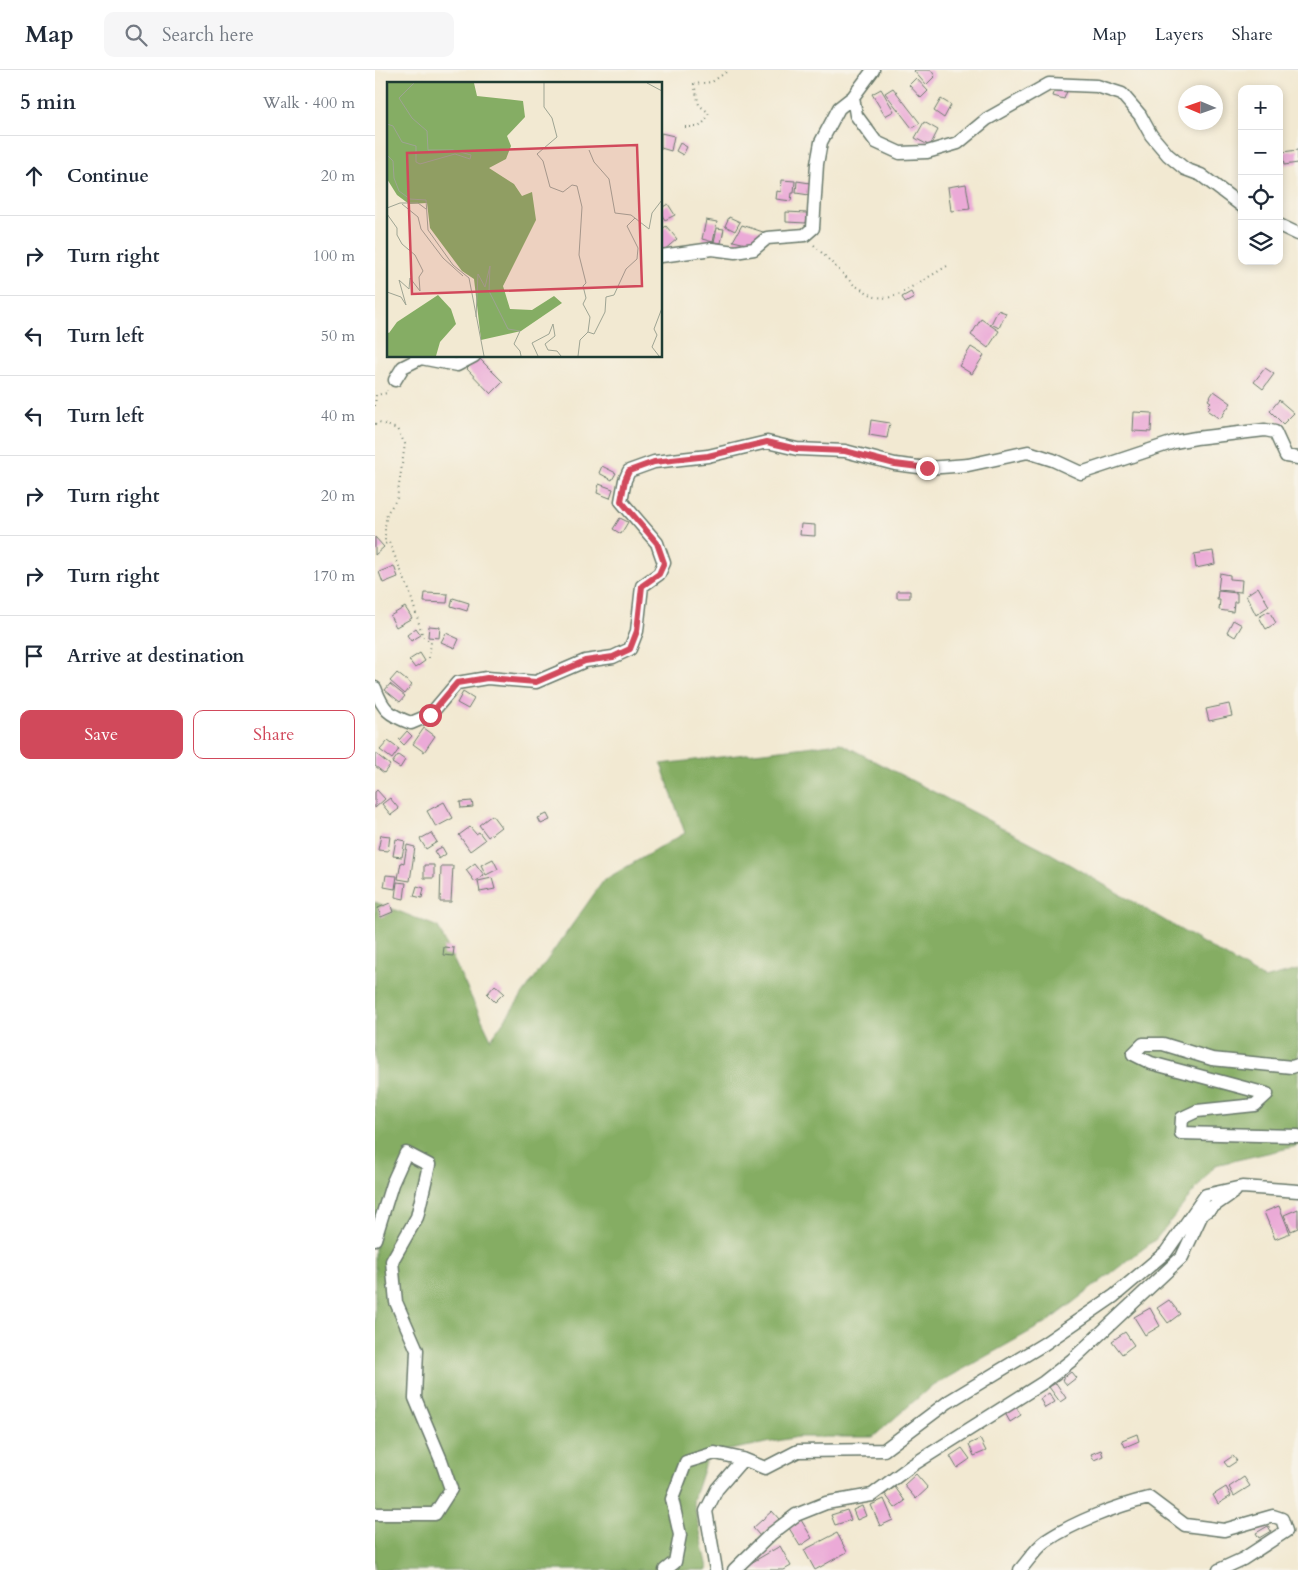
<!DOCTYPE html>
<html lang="en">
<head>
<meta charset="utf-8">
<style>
	body { margin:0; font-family:Cardo,serif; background:#f6f6f7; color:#1f2937 }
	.controls { position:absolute; right:15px; top:15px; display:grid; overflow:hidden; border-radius:10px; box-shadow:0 2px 8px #0003 }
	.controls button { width:45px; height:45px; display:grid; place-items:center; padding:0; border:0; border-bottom:1px solid #e0e1e3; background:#fff; color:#1f2937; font:25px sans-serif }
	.compass { position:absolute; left:803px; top:15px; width:45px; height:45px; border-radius:50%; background:#fff; box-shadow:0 2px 8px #0003; rotate:272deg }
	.stop { position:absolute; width:15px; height:15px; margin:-11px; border:4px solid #d1495b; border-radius:50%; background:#fff }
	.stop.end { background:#d1495b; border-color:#fff; box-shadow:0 1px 5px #0008 }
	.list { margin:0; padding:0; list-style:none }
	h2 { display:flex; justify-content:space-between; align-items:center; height:65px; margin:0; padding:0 20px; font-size:21px }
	h2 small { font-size:16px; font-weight:400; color:#747a83 }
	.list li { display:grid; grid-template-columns:32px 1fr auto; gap:15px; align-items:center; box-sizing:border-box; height:80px; padding:0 20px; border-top:1px solid #e0e1e3 }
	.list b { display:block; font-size:19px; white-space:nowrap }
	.list em { font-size:16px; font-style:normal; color:#747a83 }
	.actions { display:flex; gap:10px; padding:15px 20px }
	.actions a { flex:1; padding:11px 0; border:1px solid #d1495b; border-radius:10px; text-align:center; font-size:18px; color:#d1495b }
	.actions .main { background:#d1495b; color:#fff }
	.icon { flex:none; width:28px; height:28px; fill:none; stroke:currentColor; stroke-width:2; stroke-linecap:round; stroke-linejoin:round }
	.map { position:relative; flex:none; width:923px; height:1500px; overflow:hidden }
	header { display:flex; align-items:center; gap:30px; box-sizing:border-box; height:70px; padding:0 25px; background:#fff; border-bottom:1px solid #e0e1e3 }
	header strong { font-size:24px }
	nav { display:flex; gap:28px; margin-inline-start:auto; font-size:18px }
	.search { width:350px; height:45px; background:#f6f6f7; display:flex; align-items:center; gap:12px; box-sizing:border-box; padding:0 18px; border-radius:10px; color:#747a83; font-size:19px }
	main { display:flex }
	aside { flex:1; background:#fff }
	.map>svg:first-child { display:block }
	.forest { fill:#85ad64; stroke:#52754c }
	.building { fill:#ebaad7 }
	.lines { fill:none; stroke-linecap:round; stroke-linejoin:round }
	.street-casing { stroke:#69796b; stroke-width:15 }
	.path { stroke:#69796b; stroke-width:2; stroke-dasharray:1 4; stroke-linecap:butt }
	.street { stroke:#fff; stroke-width:12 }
	.route { stroke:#d1495b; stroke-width:6 }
	.inset-road { fill:none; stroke:#9ea493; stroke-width:1 }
	.view { fill:#d1495b; fill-opacity:0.15; stroke:#d1495b; stroke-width:2.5 }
	.inset-edge { fill:none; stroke:#1f3d34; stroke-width:2.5 }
</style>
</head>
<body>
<header>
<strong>Map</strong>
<div class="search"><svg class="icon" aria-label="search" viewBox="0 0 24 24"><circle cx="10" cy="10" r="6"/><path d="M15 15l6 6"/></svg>Search here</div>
<nav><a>Map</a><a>Layers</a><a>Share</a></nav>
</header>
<main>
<aside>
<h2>5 min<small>Walk · 400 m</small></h2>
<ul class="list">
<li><svg class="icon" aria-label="ahead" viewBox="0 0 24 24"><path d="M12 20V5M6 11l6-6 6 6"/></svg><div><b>Continue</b></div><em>20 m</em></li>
<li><svg class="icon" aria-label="right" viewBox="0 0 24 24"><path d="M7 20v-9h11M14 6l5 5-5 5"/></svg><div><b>Turn right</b></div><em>100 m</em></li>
<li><svg class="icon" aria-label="left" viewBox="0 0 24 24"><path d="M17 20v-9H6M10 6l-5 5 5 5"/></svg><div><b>Turn left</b></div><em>50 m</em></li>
<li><svg class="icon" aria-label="left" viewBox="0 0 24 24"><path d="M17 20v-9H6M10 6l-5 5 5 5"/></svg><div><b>Turn left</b></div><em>40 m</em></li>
<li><svg class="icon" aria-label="right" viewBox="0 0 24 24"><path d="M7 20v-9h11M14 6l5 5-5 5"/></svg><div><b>Turn right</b></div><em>20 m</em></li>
<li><svg class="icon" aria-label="right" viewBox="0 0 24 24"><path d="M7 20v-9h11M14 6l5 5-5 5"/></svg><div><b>Turn right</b></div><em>170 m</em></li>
<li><svg class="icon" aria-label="arrive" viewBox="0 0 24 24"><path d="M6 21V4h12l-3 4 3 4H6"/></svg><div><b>Arrive at destination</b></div></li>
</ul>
<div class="actions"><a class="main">Save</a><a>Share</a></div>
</aside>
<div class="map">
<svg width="923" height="1500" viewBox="0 0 923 1500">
	<rect width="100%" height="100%" fill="#f7f3e8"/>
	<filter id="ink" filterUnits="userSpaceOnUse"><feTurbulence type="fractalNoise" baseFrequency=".02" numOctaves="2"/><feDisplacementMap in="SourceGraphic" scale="10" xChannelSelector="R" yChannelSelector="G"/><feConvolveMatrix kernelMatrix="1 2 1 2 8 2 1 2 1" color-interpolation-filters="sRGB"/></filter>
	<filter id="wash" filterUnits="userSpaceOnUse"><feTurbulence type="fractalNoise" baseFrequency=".0096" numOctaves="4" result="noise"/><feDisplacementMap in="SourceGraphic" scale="20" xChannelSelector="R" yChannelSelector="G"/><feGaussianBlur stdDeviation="1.12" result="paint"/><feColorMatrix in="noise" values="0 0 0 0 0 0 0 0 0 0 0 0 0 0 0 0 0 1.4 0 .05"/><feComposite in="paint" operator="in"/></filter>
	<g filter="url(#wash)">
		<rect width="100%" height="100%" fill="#f2e9d2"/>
		<path class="forest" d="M465 673 670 780 889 909 923 900V1076L840 1095 781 1169 672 1252 553 1319 498 1367H423L333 1384 318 1430 333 1498 332 1500H0V832L63 857 116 969 229 810 310 763 286 694Z"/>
		<g id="blocks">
			<path class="building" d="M540 0H556L560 6 551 15 539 1Z
				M541 8 553 21 546 28 534 15Z
				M681 17 692 21 689 29 678 26Z
				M518 18 545 53 537 58 510 23Z
				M506 19 519 41 510 46 497 24Z
				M566 29 576 35 569 48 559 41Z
				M549 52 563 60 555 76 540 68Z
				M286 63 299 66 296 81 286 78Z
				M305 73 312 77 308 85 301 81Z
				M923 80V93L909 95 907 82Z
				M407 110 420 111 419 123H417L416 131 401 129 402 121 406 122Z
				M422 111 435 113 434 125 421 123Z
				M591 114 595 139 576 141 573 117Z
				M293 134 300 145 290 150 286 144V138Z
				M411 142 432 143 431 153 411 152Z
				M354 147 365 152 360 161 350 156Z
				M331 150 342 152 338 172 327 169Z
				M367 155 391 163 376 175 358 171Z
				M291 156 302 169 288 181 286 179V160Z
				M342 158 349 159 346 173 339 172Z
				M536 222 539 228 530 233 527 227Z
				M623 240 631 243 624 258 616 254Z
				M606 249 624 261 613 278 596 265Z
				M596 277 609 285 597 304 584 296Z
				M103 287 128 312 116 324 92 299Z
				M890 298 899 304 888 319 879 312Z
				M839 321 856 333 845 349 833 341 835 337 833 335 836 332 833 330Z
				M904 330 919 343 908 354 895 341Z
				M759 342 777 343 776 362 758 361Z
				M496 350 515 353 512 368 494 365Z
				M227 396 241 403 237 410 224 403Z
				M224 414 238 419 235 428 222 423Z
				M245 448 253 452 246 464 238 459Z
				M426 454 440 455V466L425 465Z
				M0 467 9 477 0 485Z
				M838 481 840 494 821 498 819 484Z
				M19 496 23 507 8 513 4 502Z
				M845 503 855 505V509L867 510 866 522 843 520Z
				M883 517 894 536 881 545 871 525Z
				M522 521H535V528H522Z
				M843 521 862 523V532H859L858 542 844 540 845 530H842Z
				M50 523 73 524 72 533 49 532Z
				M78 528 94 533 92 541 76 536Z
				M30 537 37 548 21 557 15 546Z
				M894 541 901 553 891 559 884 547Z
				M858 550 867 555 860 567 852 562Z
				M54 556 65 557 64 568 53 567Z
				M41 558 46 565 36 571 32 565Z
				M71 563 84 569 80 578 66 572Z
				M45 583 50 591 40 598 34 590Z
				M22 603 37 615 30 624 15 611Z
				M15 614 30 626 25 632 10 620Z
				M88 622 99 629 93 639 82 633Z
				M854 634 857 646 834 651 831 639Z
				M49 658 60 666 49 682 38 674Z
				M32 661 37 666 29 675 24 670Z
				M13 671 24 679 17 689 5 680Z
				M0 683 15 695 9 703 0 696Z
				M23 685 30 690 25 698 17 693Z
				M2 720 10 729 0 738V722Z
				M15 728 24 739 16 745 7 734Z
				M97 731 98 737 86 738 85 732Z
				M69 732 78 748 61 757 52 741Z
				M172 744 175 750 166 754 163 748Z
				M117 745 126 757 113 767 104 755Z
				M95 757 101 764 104 762 110 770 95 781 84 765Z
				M56 763 62 772 51 779 45 769Z
				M6 765 15 766 13 781 3 780Z
				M21 769 30 771 27 787 18 786Z
				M32 775 40 777 35 811 23 809 26 792 29 793Z
				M67 777 71 784 64 789 59 781Z
				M118 789 123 799 111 805 106 795Z
				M100 793 109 805 100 812 91 800Z
				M49 795H59V808H49Z
				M66 796H78L76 832H65Z
				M11 805 22 806 20 819 9 817Z
				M117 808 120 819 105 822 103 811Z
				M22 812 31 813 29 829 20 827Z
				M42 816 49 818 47 828 39 826Z
				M15 833 18 842 6 847 3 838Z
				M69 877 79 878 78 886 68 885Z
				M120 915 129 923 120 932 112 924Z
				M904 1136 915 1163 900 1169 889 1142Z
				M923 1139V1158L916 1161 909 1145Z
				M794 1230 805 1244 793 1253 782 1238Z
				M775 1238 785 1256 770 1265 759 1247Z
				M750 1262 759 1275 747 1284 737 1271Z
				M696 1302 701 1308 692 1315 687 1309Z
				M681 1313 691 1328 685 1332 674 1317Z
				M674 1323 680 1332 670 1338 665 1329Z
				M641 1337 646 1345 635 1352 630 1343Z
				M762 1364 764 1371 750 1377 747 1370Z
				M605 1369 611 1381 599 1386 594 1374Z
				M587 1378 595 1389 582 1398 575 1386Z
				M726 1380 728 1386 719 1390 716 1384Z
				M858 1386 862 1391 853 1397 849 1392Z
				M541 1404 553 1418 541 1429 529 1415Z
				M869 1407 875 1416 859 1426 854 1417Z
				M520 1417 530 1431 520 1438 510 1424Z
				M851 1417 856 1426 843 1434 838 1425Z
				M509 1429 518 1450 505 1456 496 1435Z
				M487 1436 491 1446 482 1450 478 1440Z
				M472 1440 476 1450 460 1455 456 1445Z
				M397 1441 404 1449 385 1466 378 1458Z
				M426 1450 437 1468 425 1476 414 1458Z
				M893 1456 896 1461 884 1468 881 1463Z
				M462 1463 472 1482 440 1500 429 1480Z
				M405 1476 416 1496 409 1500H364Z"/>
		</g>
	</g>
	<g filter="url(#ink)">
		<use href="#blocks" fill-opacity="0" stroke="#69796b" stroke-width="1"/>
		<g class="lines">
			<defs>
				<path id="street" d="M478 27 481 45 501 72 525 83 552 82 583 73 612 49 674 14 722 16 747 24 765 45 776 65 793 85 810 99 826 105 867 136
					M904 155 923 164
					M286 186 337 179 360 182 379 179 392 168 430 165 438 158 442 94 446 72 464 38 478 27 498 0
					M20 310 28 297 46 288 82 295 99 286
					M0 618C8 640 14 645 36 653L55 645 82 613 112 608 161 612 210 591 238 587 255 579 262 561 267 516 284 504 289 493 282 473 246 431 250 410 254 401 279 392 333 386 392 372 422 379 470 381 520 394 552 398 593 395 653 382 678 390 706 403 799 372 821 368 890 360 900 362 911 386 923 388
					M923 995 917 997 837 989 788 974H768L758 984 776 993 892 1024 880 1035 822 1041 807 1048 806 1063 923 1066
					M0 1169 17 1114 31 1083 54 1095 42 1147 17 1191 21 1232 42 1280 40 1328 66 1390 76 1419 60 1444H0
					M290 1500 300 1492 305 1465 297 1429 311 1392 340 1383 368 1389 390 1398 423 1381 509 1380 573 1332 669 1274 739 1226 791 1182 831 1125 867 1117 923 1121
					M341 1500 331 1441 342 1419 368 1389
					M359 1500 396 1464 421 1445 451 1433 497 1425 536 1396 669 1312 697 1290 807 1187 827 1144 860 1121
					M645 1500C653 1491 661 1478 671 1471 699 1452 741 1436 774 1428L810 1455 849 1460 898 1446 907 1449 911 1461 868 1489 844 1500"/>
			</defs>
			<use href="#street" class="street-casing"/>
			<path class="path" d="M310 57H324L330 51 334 43 324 35 319 14 337 12 354 0
				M439 175 479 215 500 227 512 228 523 225 574 195
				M0 336 1 325 12 323V320
				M0 354 4 352 22 359 30 374 22 429 12 443 10 456V474L14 472 34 520 48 567 56 572 54 588"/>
			<use href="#street" class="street"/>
		</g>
	</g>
	<g class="lines" filter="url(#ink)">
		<path class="route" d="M55 645 82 613 112 608 161 612 210 591 238 587 255 579 262 561 267 516 284 504 289 493 282 473 246 431 250 410 254 401 279 392 333 386 392 372 422 379 470 381 520 394 552 398"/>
	</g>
	<g transform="translate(12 12)">
		<rect width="275" height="275" fill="#f2e9d2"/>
		<path d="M0 1H87L90 14 136 19 138 35 120 54 124 64 119 77 102 86 127 102 135 114 145 110 149 138 116 204 123 227 145 228 167 214 175 221 134 249 94 258 87 197 75 189 43 146 40 121 22 122 10 113 0 97ZM51 213 64 227 69 242 53 260 49 274H0V250L2 251 10 240Z" fill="#85ad64"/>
		<path class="inset-road" d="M157 1V25L165 36 170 55 150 72 156 79 163 105 176 110 185 103 190 104 195 125 192 173 199 201 196 204 199 216 196 222 203 235 201 250 193 258 191 274M260 1 275 9M0 42 6 44 15 60 29 64V80L33 82 68 72 83 77 84 73 66 68H41L40 49 25 36 12 16 27 1M202 68 207 80 222 97 228 131 244 133 262 147 265 131 275 118M0 73 6 79 7 96 12 109 23 117 39 118 41 148 66 183 82 196 97 274M15 122 31 135 34 147 56 176 76 194M0 126 13 121H31L39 127M0 132 10 146V153L15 162 28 173 36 189 32 195 33 209 23 196 22 207 12 198 19 223 14 215 0 210M89 235 91 192 98 205 103 184 102 209 121 247 133 249 127 262 133 269 134 274M201 250 207 252 218 230 219 215 227 213 239 187 250 177 251 166 240 144 248 136M151 274 145 261 162 252 166 242 168 254 158 262 161 268 170 269 174 274M272 274 265 265 270 253 267 247 275 226"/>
		<path class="view" d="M250 63 255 204 25 212 20 71Z"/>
		<rect width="275" height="275" class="inset-edge"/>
	</g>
</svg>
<div class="controls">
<button>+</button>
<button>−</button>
<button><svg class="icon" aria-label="locate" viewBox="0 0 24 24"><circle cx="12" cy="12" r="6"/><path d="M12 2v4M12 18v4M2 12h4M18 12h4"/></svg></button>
<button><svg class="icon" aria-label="layers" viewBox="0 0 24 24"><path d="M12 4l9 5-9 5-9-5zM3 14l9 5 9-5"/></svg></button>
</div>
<svg class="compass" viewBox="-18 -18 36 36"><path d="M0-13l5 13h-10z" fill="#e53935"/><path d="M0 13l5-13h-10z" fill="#747a83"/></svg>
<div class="stop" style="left:55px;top:645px"></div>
<div class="stop end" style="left:552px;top:398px"></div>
</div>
</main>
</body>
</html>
